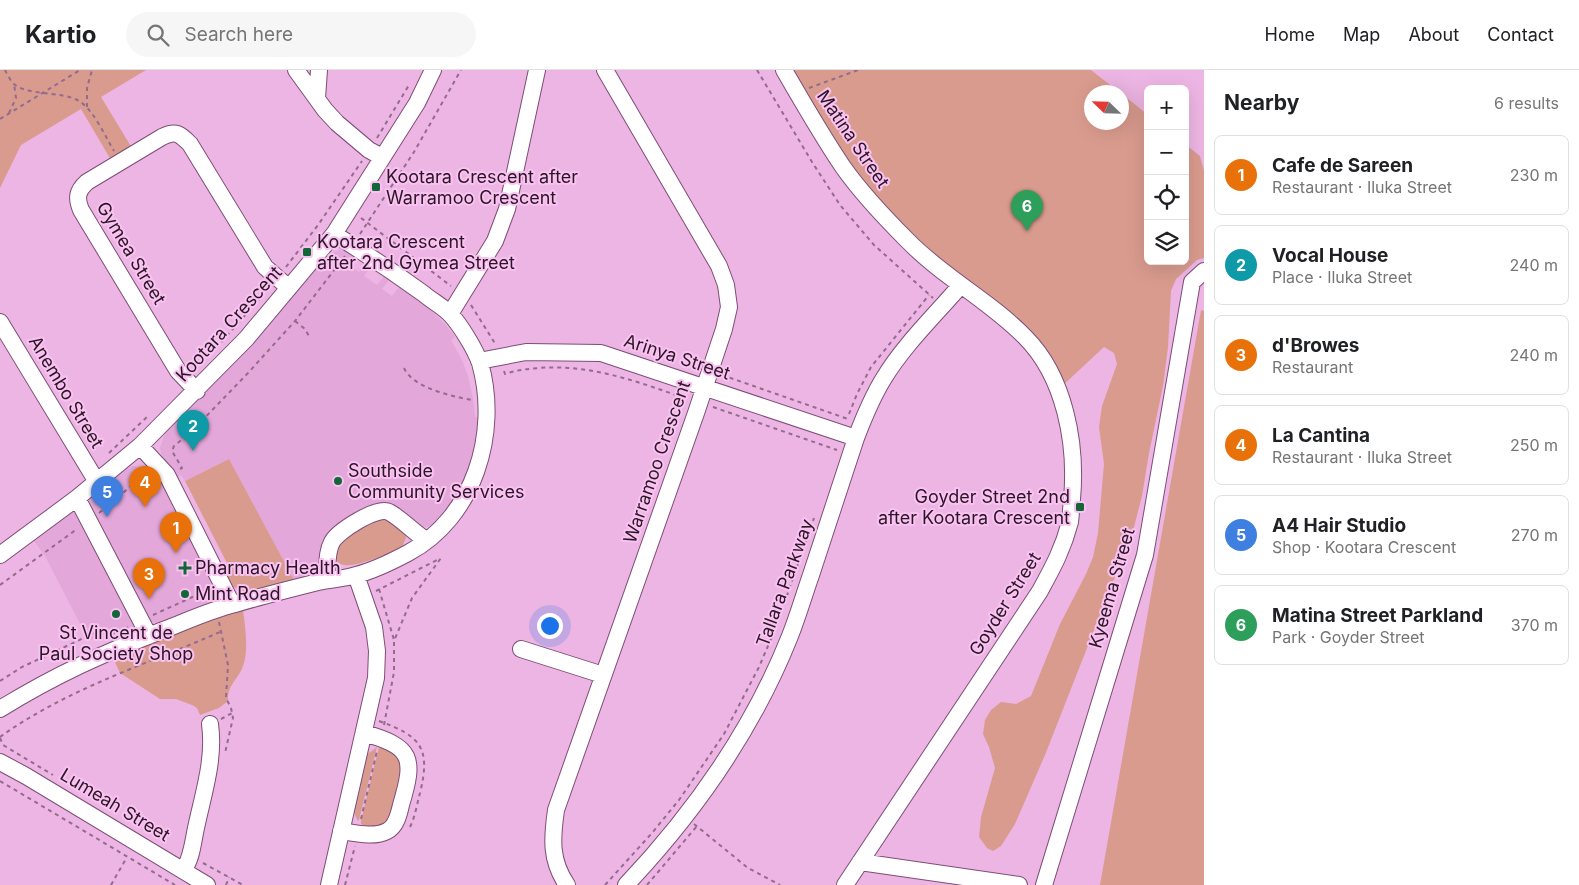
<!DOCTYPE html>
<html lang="en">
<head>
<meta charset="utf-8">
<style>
	body { margin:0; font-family:Inter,sans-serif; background:#f6f6f6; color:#202124 }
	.controls { position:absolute; right:15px; top:15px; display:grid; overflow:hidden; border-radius:8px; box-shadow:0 5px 20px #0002 }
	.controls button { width:45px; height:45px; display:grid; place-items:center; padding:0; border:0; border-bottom:1px solid #e0e0e0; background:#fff; color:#202124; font:25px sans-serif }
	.compass { position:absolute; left:1084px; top:15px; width:45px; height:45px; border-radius:50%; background:#fff; box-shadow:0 5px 20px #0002; rotate:293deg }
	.you { position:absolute; left:549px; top:555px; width:18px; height:18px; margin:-12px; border:4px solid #fff; border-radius:50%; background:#1a73e8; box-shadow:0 0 0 8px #1a73e833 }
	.badge { display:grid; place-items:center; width:32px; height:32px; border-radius:50%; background:#111827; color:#fff; font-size:16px; font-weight:700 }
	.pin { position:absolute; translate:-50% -41px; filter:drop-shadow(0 1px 2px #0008) }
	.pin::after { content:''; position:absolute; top:26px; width:18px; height:15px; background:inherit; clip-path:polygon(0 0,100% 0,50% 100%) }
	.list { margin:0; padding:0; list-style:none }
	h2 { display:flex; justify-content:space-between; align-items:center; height:65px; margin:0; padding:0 20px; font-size:21px }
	h2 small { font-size:16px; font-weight:400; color:#757577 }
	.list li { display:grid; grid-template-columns:32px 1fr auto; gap:15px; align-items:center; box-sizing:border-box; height:80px; margin:0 10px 10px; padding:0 10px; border:1px solid #e0e0e0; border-radius:8px }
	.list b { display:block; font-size:19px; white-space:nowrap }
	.list p { margin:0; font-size:16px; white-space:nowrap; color:#757577 }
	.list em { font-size:16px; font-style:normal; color:#757577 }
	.icon { flex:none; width:28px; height:28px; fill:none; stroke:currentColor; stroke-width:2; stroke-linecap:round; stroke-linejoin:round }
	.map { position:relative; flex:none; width:1204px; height:815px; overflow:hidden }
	header { display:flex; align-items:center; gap:30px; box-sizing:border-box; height:70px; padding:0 25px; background:#fff; border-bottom:1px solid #e0e0e0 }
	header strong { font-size:24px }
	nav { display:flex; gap:28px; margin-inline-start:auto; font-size:18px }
	.search { width:350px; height:45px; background:#f6f6f6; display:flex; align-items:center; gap:12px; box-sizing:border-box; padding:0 18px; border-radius:28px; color:#757577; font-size:19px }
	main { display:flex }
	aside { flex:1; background:#fff }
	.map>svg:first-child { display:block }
	.built { fill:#e3a7d9 }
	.green { fill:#d99b8e }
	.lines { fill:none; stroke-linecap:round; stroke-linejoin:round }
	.minor-casing { stroke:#7e4d76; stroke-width:18 }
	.path { stroke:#936b8c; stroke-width:2; stroke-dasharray:4 4; stroke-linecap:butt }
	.minor { stroke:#fff; stroke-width:16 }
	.poi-dot { fill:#136637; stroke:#fac2f0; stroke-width:2 }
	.labels { text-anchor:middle; stroke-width:4; stroke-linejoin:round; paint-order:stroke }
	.street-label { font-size:18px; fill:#2a1627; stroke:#fac2f0 }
	.poi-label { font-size:18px; fill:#2a1627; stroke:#fac2f0; text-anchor:start }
</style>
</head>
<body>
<header>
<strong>Kartio</strong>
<div class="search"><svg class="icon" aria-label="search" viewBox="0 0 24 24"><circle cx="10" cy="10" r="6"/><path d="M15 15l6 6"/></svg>Search here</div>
<nav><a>Home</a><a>Map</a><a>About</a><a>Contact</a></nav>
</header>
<main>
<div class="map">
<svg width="1204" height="815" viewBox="0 0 1204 815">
	<rect width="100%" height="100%" fill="#edb5e3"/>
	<path class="built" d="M339 180 347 181 356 185 349 195 359 202 367 192 372 195 364 206 377 215 385 205 390 209 382 219 392 226 400 216 424 234 446 255 455 267 451 270 462 290 468 306 473 329 475 347H480L473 391 453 433 434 454 427 457 418 456 401 442 316 503 294 510 229 389 185 411 181 405 173 410 162 388 160 378 165 363 249 276 325 186Z
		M132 396 149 398 160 407 214 517V526L209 533 157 553 151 552 88 435 91 426 123 400Z
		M73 442 76 443 137 558 131 564 112 572 108 563 89 571 45 486 34 471Z"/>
	<path class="green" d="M0 0H146L101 27 132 78 111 90 81 39 21 75 0 118Z
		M793 0H1091L1119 22H1092V52H1122V24L1148 45V191H1185V74L1200 86 1204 101V188L1197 190 1176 209 1171 221 1168 277 1163 316 1149 383 1142 426 1133 461 1045 685 1015 754 1001 776 993 781 987 778 979 767 981 747 995 698 989 677 983 664 985 650 991 640 1001 632 1016 634 1031 626 1060 554 1086 504 1093 487 1098 463 1104 394 1099 357 1102 336 1117 294 1114 283 1104 277 1061 317 1052 298 927 181 865 115 836 73Z
		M1201 240 1204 241V815H1100Z
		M229 389 294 510 244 522 232 516 222 503 230 499 185 411Z
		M386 447 405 461 406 468 402 477C392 483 356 497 345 495 340 495 338 492 335 489L341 466Z
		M243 540C245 556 249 580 243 596 238 610 227 615 228 631L219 638 200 645 197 638 192 635 176 629H160L120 603 113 588 210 550Z
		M384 676 398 683C399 689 402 697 401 703 400 710 397 718 396 726 391 744 386 766 361 754V751L379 677Z
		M377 677 359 750 358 751 353 741 366 685Z"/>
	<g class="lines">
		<defs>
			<path id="minor" d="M296 0 325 40 337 53 369 80 382 87
				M784 0C803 33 822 66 843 97 862 124 885 148 908 171 943 207 990 231 1025 267 1065 307 1077 374 1072 429 1071 437 1071 445 1070 452 1063 479 1053 497 1040 521L845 815
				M317 28 319 0
				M450 244 495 171 507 139 537 0
				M0 252 97 412
				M479 291 526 282 601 283 856 368
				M197 321 178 301 81 140C76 128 77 121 87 112L162 67C176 60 180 64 190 74L265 197 289 218
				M140 376 167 405 232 534
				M77 428 149 566
				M0 485 77 428 140 376 246 269 334 164 417 33 433 0
				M326 510C328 498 326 483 332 472 338 461 377 436 389 442 402 449 413 462 426 470
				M521 579 603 605
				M0 639C55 605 106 582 166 559 189 550 211 540 235 534 262 526 290 519 318 512 331 509 344 509 356 505 372 501 393 491 408 483 474 448 500 363 480 293 475 279 461 256 451 245 444 237 432 231 424 224 395 203 365 183 334 164
				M0 692 26 706 207 815
				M341 761C355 763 374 768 387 761 396 757 399 744 401 735 415 688 413 677 364 663
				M860 792 1019 815
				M184 799C192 788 193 771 196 758 203 724 215 690 210 654
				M329 815 376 608 377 581 374 557 356 505
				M567 815C550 790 552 768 556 740L696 343 724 259 729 237 726 215 719 196 605 0
				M626 815C694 743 753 659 790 566 798 546 804 525 811 505 826 459 841 414 856 368 864 347 872 327 884 308 903 276 936 244 961 215
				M1044 815 1145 485 1192 212 1204 201"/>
		</defs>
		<use href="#minor" class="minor-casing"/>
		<path class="path" d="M5 0C7 4 10 10 13 13 25 26 63 21 79 31 94 40 105 66 114 81
			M757 0 812 92 840 135 874 175 933 228
			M809 18 858 0
			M87 37V18L92 0
			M9 43 16 28 14 14
			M0 49 80 0
			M377 68 409 15
			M361 148 451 216
			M360 164 414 82 461 0
			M286 197 318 155 362 91
			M471 235 496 275
			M295 251 305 259 310 268
			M216 278 264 224
			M404 298C413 318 451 326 472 330
			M504 301 505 304C516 300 527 299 539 298 591 294 639 312 687 329
			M722 305 848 349
			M713 337 837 380
			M849 344 857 324 871 297 929 225
			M184 353 201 349
			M109 383 149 345
			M180 399 182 398 172 381 174 376 189 364 248 303 295 251 345 186
			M99 443 142 407 153 410
			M0 515 77 459
			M379 519 394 570
			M376 521 439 489
			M153 545 210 519
			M219 552 228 595 226 628 231 638 233 648 225 683
			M0 611 22 597 105 558 111 564 128 557
			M221 649 232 643
			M379 651C421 666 431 678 420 723 417 734 415 747 410 757
			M384 655 394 602V571L412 528 441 488
			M0 667C65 620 147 594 220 562
			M0 668 3 675 53 705
			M0 711 175 815
			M361 749 377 681
			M694 754 748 798 780 815
			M203 793 243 815
			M111 815 127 787
			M226 815 229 807
			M345 815 355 776
			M605 815 652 763 679 730 724 664 759 597 776 557 814 448
			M647 815 697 756"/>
		<use href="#minor" class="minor"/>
	</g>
	<g class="poi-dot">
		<rect x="371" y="112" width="10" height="10" rx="2.5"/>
		<rect x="302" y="177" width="10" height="10" rx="2.5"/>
		<circle cx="338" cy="411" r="5"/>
		<rect x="1075" y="432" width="10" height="10" rx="2.5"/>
		<path d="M182.5 490.5h5v5h5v5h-5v5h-5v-5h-5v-5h5z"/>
		<circle cx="185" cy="524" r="5"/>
		<circle cx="116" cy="544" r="5"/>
	</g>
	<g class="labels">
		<g class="street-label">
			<text transform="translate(853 69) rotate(56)" y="6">Matina Street</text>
			<text transform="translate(131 183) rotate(59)" y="6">Gymea Street</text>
			<text transform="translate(229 254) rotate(-48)" y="6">Kootara Crescent</text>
			<text transform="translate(677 287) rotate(18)" y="6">Arinya Street</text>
			<text transform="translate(66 322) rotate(59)" y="6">Anembo Street</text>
			<text transform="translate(657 392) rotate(-71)" y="6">Warramoo Crescent</text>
			<text transform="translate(785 513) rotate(-70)" y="6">Tallara Parkway</text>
			<text transform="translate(1112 518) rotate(-74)" y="6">Kyeema Street</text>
			<text transform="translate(1005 534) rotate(-58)" y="6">Goyder Street</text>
			<text transform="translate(115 735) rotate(31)" y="6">Lumeah Street</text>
		</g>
		<g class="poi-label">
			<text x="386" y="113">Kootara Crescent after<tspan x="386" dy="21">Warramoo Crescent</tspan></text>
			<text x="317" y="178">Kootara Crescent<tspan x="317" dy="21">after 2nd Gymea Street</tspan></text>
			<text x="348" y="407">Southside<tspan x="348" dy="21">Community Services</tspan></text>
			<text x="1070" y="433" text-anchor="end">Goyder Street 2nd<tspan x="1070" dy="21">after Kootara Crescent</tspan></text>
			<text x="195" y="504">Pharmacy Health</text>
			<text x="195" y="530">Mint Road</text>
			<text x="116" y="569" text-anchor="middle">St Vincent de<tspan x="116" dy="21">Paul Society Shop</tspan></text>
		</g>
	</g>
</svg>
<div class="controls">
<button>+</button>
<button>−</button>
<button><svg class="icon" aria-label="locate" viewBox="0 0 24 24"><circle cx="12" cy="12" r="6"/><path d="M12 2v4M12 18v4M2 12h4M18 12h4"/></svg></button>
<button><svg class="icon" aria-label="layers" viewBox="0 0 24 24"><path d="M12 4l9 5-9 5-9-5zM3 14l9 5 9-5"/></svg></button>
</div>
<svg class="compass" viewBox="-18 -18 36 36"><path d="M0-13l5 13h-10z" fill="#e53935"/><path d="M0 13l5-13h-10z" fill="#757577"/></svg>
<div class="you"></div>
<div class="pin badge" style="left:176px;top:483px;background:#e8710a">1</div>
<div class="pin badge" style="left:193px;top:381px;background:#0f9aa8">2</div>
<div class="pin badge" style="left:149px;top:529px;background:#e8710a">3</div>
<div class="pin badge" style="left:145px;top:437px;background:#e8710a">4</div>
<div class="pin badge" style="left:107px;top:447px;background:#3f7fe0">5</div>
<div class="pin badge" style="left:1027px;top:161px;background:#2e9e5b">6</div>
</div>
<aside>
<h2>Nearby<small>6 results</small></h2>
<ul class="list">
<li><span class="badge" style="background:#e8710a">1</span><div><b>Cafe de Sareen</b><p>Restaurant · Iluka Street</p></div><em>230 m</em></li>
<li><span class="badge" style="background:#0f9aa8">2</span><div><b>Vocal House</b><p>Place · Iluka Street</p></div><em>240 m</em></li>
<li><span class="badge" style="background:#e8710a">3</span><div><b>d'Browes</b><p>Restaurant</p></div><em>240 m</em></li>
<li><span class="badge" style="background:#e8710a">4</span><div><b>La Cantina</b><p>Restaurant · Iluka Street</p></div><em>250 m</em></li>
<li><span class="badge" style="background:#3f7fe0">5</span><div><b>A4 Hair Studio</b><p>Shop · Kootara Crescent</p></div><em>270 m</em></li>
<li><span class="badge" style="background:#2e9e5b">6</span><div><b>Matina Street Parkland</b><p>Park · Goyder Street</p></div><em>370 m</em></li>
</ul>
</aside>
</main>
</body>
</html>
